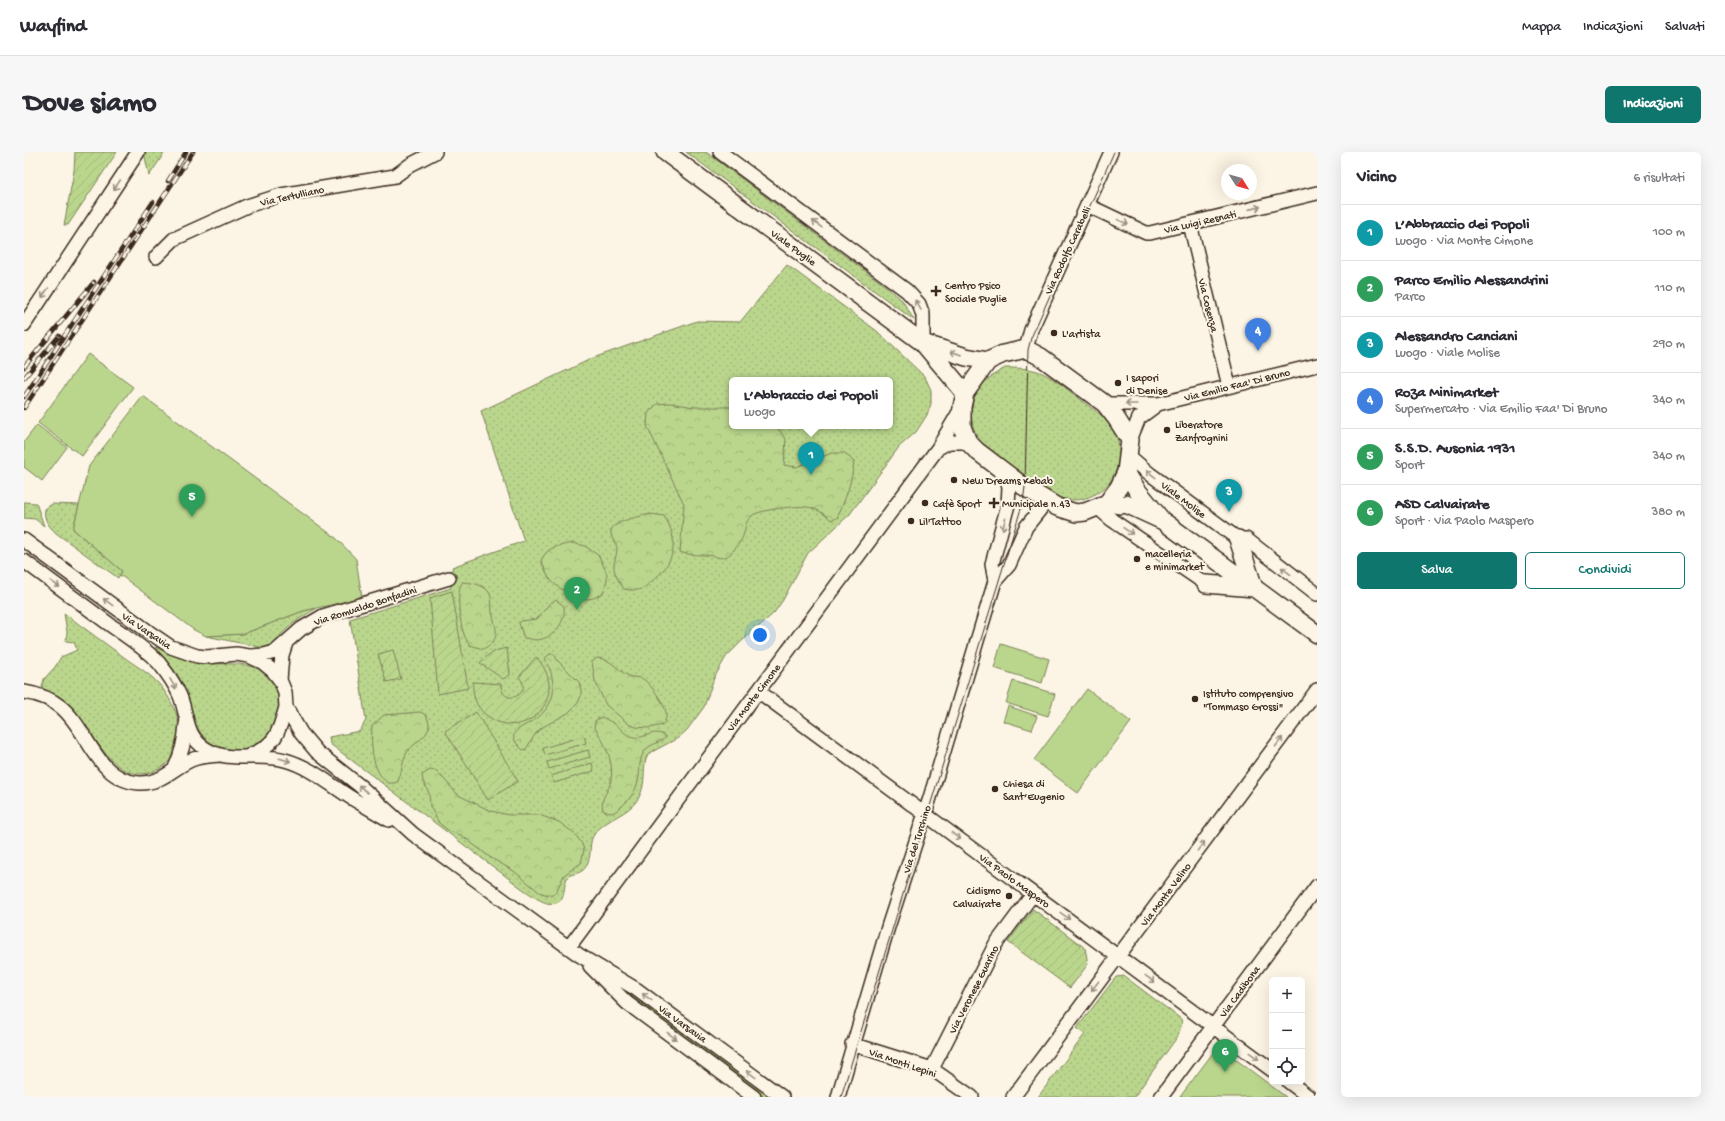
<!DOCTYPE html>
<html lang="it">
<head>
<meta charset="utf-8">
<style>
	body { margin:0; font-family:"Gochi Hand",sans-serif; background:#f7f7f7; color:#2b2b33 }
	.controls { position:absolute; right:12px; bottom:12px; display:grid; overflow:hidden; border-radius:6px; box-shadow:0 4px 16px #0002 }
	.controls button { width:36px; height:36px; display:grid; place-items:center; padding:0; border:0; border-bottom:1px solid #e1e1e2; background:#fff; color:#2b2b33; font:20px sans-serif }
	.compass { position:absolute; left:1197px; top:12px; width:36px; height:36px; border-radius:50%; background:#fff; box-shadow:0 4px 16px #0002; rotate:127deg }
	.you { position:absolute; left:736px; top:483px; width:14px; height:14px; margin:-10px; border:3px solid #fff; border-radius:50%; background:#1a73e8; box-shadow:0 0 0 6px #1a73e833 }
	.badge { display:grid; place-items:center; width:26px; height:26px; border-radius:50%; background:#0f766e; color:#fff; font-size:13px; font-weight:700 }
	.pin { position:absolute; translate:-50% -33px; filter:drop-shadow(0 1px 2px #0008) }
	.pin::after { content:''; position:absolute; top:21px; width:14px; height:12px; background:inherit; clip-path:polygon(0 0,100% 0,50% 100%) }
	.popup { position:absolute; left:705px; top:225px; width:164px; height:52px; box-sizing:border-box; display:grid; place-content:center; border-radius:6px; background:#fff; filter:drop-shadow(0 1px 3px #0005); font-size:13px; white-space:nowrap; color:#7c7c81 }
	.popup b { font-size:15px; color:#2b2b33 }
	.popup::after { content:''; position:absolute; left:50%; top:100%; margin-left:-8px; border:8px solid transparent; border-top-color:#fff }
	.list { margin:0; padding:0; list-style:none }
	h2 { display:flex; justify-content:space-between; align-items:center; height:52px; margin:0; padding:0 16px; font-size:17px }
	h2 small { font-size:13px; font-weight:400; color:#7c7c81 }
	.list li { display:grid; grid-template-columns:26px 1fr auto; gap:12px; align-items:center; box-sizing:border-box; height:56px; padding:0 16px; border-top:1px solid #e1e1e2 }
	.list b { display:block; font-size:15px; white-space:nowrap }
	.list p { margin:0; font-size:13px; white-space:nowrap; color:#7c7c81 }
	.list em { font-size:13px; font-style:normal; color:#7c7c81 }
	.actions { display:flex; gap:8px; padding:12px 16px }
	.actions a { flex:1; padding:9px 0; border:1px solid #0f766e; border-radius:6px; text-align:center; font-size:14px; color:#0f766e }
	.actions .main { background:#0f766e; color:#fff }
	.icon { flex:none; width:22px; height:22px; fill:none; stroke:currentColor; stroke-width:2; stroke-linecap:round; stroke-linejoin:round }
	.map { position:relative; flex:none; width:1293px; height:945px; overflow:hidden; border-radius:6px }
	header { display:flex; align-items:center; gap:24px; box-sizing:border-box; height:56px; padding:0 20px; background:#fff; border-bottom:1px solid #e1e1e2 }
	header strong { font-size:19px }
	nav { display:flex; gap:22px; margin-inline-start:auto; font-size:14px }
	.intro { display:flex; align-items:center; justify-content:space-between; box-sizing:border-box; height:96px; padding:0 24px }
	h1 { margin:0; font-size:28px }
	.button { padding:10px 18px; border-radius:6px; background:#0f766e; color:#fff; font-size:14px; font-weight:700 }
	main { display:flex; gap:24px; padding:0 24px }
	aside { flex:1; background:#fff; border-radius:6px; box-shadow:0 4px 16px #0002 }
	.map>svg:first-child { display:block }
	.grass { fill:url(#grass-dots); stroke:#7a8056; fill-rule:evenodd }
	.forest { fill:url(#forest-crowns); stroke:#7a8056 }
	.garden { fill:url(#garden-furrows); stroke:#7a8056 }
	.pitch { fill:#bad68d; stroke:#7a8056 }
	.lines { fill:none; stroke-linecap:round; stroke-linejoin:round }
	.minor-casing { stroke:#3b2a1e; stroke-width:16 }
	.major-casing { stroke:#3b2a1e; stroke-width:20 }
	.minor { stroke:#fcf5e5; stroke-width:13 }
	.major { stroke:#fcf5e5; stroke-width:17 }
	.tram { stroke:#3b2a1e; stroke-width:1 }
	.rail-casing { stroke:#3b2a1e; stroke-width:4.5 }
	.rail { stroke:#fcf5e5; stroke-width:3; stroke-dasharray:9; stroke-linecap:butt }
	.oneway { stroke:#9c9082 }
	.poi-dot { fill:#3b2a1e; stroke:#fcf5e5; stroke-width:1.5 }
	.labels { text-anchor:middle; stroke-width:4; stroke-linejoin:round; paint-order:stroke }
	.street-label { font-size:11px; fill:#3b2a1e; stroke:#fcf5e5 }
	.poi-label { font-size:11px; fill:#3b2a1e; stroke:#fcf5e5; text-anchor:start }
</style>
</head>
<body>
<header>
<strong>Wayfind</strong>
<nav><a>Mappa</a><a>Indicazioni</a><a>Salvati</a></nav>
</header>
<div class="intro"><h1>Dove siamo</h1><a class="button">Indicazioni</a></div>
<main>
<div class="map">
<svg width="1293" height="945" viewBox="0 0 1293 945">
	<defs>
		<pattern id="grass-dots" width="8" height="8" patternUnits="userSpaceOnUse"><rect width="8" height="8" fill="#bad68d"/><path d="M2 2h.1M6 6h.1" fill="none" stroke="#a1b879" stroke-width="1.8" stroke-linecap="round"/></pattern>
		<pattern id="forest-crowns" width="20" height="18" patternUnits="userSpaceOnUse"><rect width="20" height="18" fill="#bad68d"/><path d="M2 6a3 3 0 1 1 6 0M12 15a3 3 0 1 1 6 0" fill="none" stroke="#a1b879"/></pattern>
		<pattern id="garden-furrows" width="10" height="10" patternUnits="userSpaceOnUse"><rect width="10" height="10" fill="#bad68d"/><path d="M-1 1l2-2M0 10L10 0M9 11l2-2" fill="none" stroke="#a1b879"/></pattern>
	</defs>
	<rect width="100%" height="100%" fill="#fcf5e5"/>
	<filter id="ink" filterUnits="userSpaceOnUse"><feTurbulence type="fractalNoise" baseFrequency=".025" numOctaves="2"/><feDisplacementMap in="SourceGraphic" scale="8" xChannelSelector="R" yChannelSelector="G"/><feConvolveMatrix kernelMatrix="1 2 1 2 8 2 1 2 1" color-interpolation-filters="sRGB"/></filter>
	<g filter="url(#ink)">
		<path class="grass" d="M141 0 125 24 120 0Z
			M662 0H682L864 136 878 148 890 168Z
			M763 113 853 179 901 225 907 238V252L903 263 892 280 875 295 826 362 784 401 759 448 750 461 717 490 702 505 690 526 680 555 663 578 654 586 624 602C617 613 624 631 614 647 604 663 583 666 571 681 564 690 568 701 564 710 559 725 548 719 543 726 540 732 541 740 538 747 527 759 511 745 500 738L306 592 305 585 336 579 342 568 326 467 427 436 423 420 429 417 428 415 500 389 457 259 569 206 673 169 716 170ZM708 228H866V274H708Z
			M981 216C992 216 1006 216 1016 220 1033 227 1047 241 1061 251 1068 257 1077 262 1083 268 1101 287 1099 322 1078 338 1071 343 1060 348 1050 348 1029 348 1011 332 994 320 983 313 969 305 960 295 955 290 951 281 949 274 942 246 957 229 981 216Z
			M0 350 12 351 20 374 11 367 0 366Z
			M28 352 55 353 49 377 98 419 94 426 32 381C25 374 19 368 21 357Z
			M293 456C283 462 273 468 264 476 256 483 250 492 240 496L182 484 219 482 279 459Z
			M40 461C61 477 82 492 104 508 114 515 126 522 135 532 146 545 157 566 156 584 155 609 129 628 105 620 84 614 63 573 47 556 40 547 22 540 18 535L20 527 31 515 37 505 53 498 50 490 42 489 43 480Z
			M131 495C145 500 159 507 174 510 205 516 241 501 254 542 257 550 256 557 253 565 252 569 251 573 250 577 239 600 205 604 186 590 167 577 168 551 158 531 151 518 141 507 131 495Z
			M1100 824 1157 867 1158 871 1154 884 1110 945H1014L1061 882 1053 876 1092 825Z
			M594 830 749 945H740L603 844Z"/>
		<path class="forest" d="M646 251 670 255H708V274H752L762 287 760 313 772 315 808 301H821L830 310C828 330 821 348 813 366L807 368C801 362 792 356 783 355 774 353 736 358 729 363 719 371 723 375 719 384 717 390 707 403 701 405 697 407 694 405 690 404 679 402 666 404 656 400L660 352 623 274 624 261 633 252Z
			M627 362 640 364C656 388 651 411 628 429 623 433 619 438 612 438 608 438 604 438 600 437 595 430 589 421 590 412 591 407 593 401 593 397 593 391 586 386 587 379 588 369 618 364 627 362Z
			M549 391 561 394 575 404 583 422V428L579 441C575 443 570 447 564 447 551 447 534 437 525 426 522 421 520 414 517 409 523 394 535 394 549 391Z
			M439 430C448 431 458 432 464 439 469 445 467 453 468 460 472 478 478 487 459 497L446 493C443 489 440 484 439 479 436 469 431 437 439 430Z
			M532 448 540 454C542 471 530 486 513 488 509 488 504 486 500 486L495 471 497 469 513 467 526 451Z
			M526 502H530L534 509 555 530 557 538V544L554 551 544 561 517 576 512 581 502 597 499 598C477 579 499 576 512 567 520 561 527 552 529 542 530 535 528 523 526 517 524 513 521 511 521 506Z
			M573 506C589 507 592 518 605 524 609 526 613 525 617 526 624 528 642 553 642 561 643 565 641 568 639 573L625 576 612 575 606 573 582 553 571 529 568 510Z
			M396 560C400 561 403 564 404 568 410 584 388 590 382 602 378 611 378 620 374 629L371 631H364C347 619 347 592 348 574L360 563Z
			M578 565C581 567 586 569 589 571 595 574 600 582 606 584 621 590 628 574 642 585 635 592 624 592 620 600 615 609 616 615 615 624 613 638 607 646 597 655 590 661 587 663 579 658 576 646 583 642 586 632 592 611 580 590 570 574L572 568Z
			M406 618 413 619 434 643 467 659 485 663H515L535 670 551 682 558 692 560 698 557 711 540 723 532 740 527 744 515 740 490 719 467 706 437 683 425 679 415 671 406 654 405 641 399 629 398 623Z"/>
		<path class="garden" d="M51 0H93L44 73H40L50 19Z
			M428 439 444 536 414 542 406 446Z
			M483 496 486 523 479 527 456 511C464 502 471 498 483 496Z
			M369 498 377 527 362 530 354 502Z
			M512 505C548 543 502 594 462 563 452 555 448 543 449 530L477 532C477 556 511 543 495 525Z
			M452 560 494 629 464 648 421 579Z
			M1009 757 1061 796 1064 812 1046 836 984 790Z"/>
		<path class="pitch" d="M64 202 109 235 58 304 14 271Z
			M119 244 312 386 332 407 338 446 279 459 219 482 182 484 170 478 96 423 98 419 49 377 65 314Z
			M13 273 43 295 18 329 0 315V290Z
			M977 492 1025 507 1018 531 970 516Z
			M989 529 1031 542 1024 564 982 551Z
			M1063 537 1107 570 1054 641 1010 608Z
			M984 554 1013 564 1008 578 979 569Z
			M560 584 562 591 521 603 519 596Z
			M564 598 566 605 525 617 523 610Z
			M568 611 570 619 530 631 527 624Z
			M1194 894 1262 945H1156Z"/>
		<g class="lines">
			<defs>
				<path id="minor" d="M696 0 883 139 895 152 899 163V191
					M1063 53 1122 81H1126L1293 41
					M1166 72 1205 234
					M132 105 150 87 223 54 257 43 371 24 386 13 411 0
					M0 173 114 0
					M1002 197 1007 178 1087 0
					M1081 252H1134L1293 213
					M1106 288 1115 266 1134 252
					M914 296 925 290H944
					M1105 304 1126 322 1214 387H1222L1293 442
					M1073 355 1088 368 1182 432
					M0 388 125 480 147 495 173 504 183 505 212 502 225 504 238 510 249 519 256 528 261 540 262 555 277 581 293 600 336 634 389 682 555 803 612 837 758 945
					M0 409C28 430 57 451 85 472 102 484 121 496 135 511 143 521 151 532 156 544 164 564 161 584 182 597 206 612 235 600 261 608 287 615 306 633 329 647 341 654 353 661 365 668
					M971 429 968 412 984 353 985 335 981 320
					M227 504 240 503 251 500 277 477 299 464 425 426
					M256 528 258 503 262 491
					M734 539 1248 918
					M0 540C13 542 26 546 37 555 65 578 72 628 115 631 137 632 149 616 167 608 176 604 185 604 195 603
					M226 603C252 593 255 580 262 555
					M150 618C158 602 161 589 162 572
					M545 795 914 296 938 255
					M566 814 603 851 730 945
					M828 892 908 917 948 945
					M908 917 971 793 1009 742
					M1265 930 1285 945
					M814 945 864 775 905 649 971 429 985 413 1002 375 1022 350
					M989 945 1293 538
					M1137 945 1293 734"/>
				<path id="major" d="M641 0 899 191 941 241
					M899 191 942 205 964 209
					M1002 197 1017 205 1081 252 1092 266 1106 288 1102 320 1095 335 1083 351 1061 360 1052 361 1033 355 999 334 953 299 944 290 938 275V255L941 241 964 209 979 202Z
					M1102 320 1113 338 1136 366
					M1083 351 1097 353 1102 352 1139 369 1293 482
					M1214 387 1230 436
					M1182 432 1230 436"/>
			</defs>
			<use href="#minor" class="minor-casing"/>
			<use href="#major" class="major-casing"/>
			<use href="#minor" class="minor"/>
			<use href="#major" class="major"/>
			<path class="tram" d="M817 945 999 350 1001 335 1004 198 1007 186 1090 0"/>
			<defs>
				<path id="rail" d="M144 29 162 0
					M0 215 70 130
					M0 226 35 184
					M0 245 129 50
					M0 256 169 0"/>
			</defs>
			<use href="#rail" class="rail-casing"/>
			<use href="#rail" class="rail"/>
		</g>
		<defs><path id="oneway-shaft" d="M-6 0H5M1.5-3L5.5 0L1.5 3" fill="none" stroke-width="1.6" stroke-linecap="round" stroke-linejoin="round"/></defs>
		<g class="oneway">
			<use href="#oneway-shaft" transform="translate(93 33) rotate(124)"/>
			<use href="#oneway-shaft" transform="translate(1231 56) rotate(-13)"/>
			<use href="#oneway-shaft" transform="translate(1099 70) rotate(25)"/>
			<use href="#oneway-shaft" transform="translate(793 72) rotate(-143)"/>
			<use href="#oneway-shaft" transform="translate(21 141) rotate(124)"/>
			<use href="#oneway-shaft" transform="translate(894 153) rotate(-121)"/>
			<use href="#oneway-shaft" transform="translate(932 201) rotate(-161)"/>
			<use href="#oneway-shaft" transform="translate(1107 252) rotate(180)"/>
			<use href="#oneway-shaft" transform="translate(1127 322) rotate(-142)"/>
			<use href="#oneway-shaft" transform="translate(980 372) rotate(106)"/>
			<use href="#oneway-shaft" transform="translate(1104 379) rotate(34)"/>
			<use href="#oneway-shaft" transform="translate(1262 419) rotate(-142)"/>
			<use href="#oneway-shaft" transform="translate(31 432) rotate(36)"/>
			<use href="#oneway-shaft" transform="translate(84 450) rotate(-144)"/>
			<use href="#oneway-shaft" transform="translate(149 532) rotate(60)"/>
			<use href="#oneway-shaft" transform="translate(1255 590) rotate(-53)"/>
			<use href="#oneway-shaft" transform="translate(261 608) rotate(16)"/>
			<use href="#oneway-shaft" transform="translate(339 637) rotate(-139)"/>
			<use href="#oneway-shaft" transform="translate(932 684) rotate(37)"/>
			<use href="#oneway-shaft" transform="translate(1177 694) rotate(-53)"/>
			<use href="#oneway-shaft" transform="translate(1041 764) rotate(36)"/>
			<use href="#oneway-shaft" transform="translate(1126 827) rotate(36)"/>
			<use href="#oneway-shaft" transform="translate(1071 834) rotate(127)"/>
			<use href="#oneway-shaft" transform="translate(623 845) rotate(-144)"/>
			<use href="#oneway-shaft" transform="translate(648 884) rotate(36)"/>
			<use href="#oneway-shaft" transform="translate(1230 904) rotate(36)"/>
			<use href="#oneway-shaft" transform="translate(727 922) rotate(-144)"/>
		</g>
	</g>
	<g class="poi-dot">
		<path d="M910 133h4v4h4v4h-4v4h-4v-4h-4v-4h4z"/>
		<circle cx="1030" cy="181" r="4"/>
		<circle cx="1094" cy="231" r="4"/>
		<circle cx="1143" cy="278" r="4"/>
		<circle cx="930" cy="328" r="4"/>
		<circle cx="901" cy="351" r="4"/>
		<path d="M968 345h4v4h4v4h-4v4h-4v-4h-4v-4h4z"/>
		<circle cx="887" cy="369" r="4"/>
		<circle cx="1113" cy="407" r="4"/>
		<circle cx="1171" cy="547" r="4"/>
		<circle cx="971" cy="637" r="4"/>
		<circle cx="985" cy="744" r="4"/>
	</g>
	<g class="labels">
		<g class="street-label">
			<text transform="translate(268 43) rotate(-12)" y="4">Via Tertulliano</text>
			<text transform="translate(1176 69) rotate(-13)" y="4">Via Luigi Resnati</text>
			<text transform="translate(770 95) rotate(36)" y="4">Viale Puglie</text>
			<text transform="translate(1043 98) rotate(-65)" y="4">Via Rodolfo Carabelli</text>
			<text transform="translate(1185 153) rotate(76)" y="4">Via Cosenza</text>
			<text transform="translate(1213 232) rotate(-14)" y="4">Via Emilio Faa' Di Bruno</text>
			<text transform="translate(1160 347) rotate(37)" y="4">Viale Molise</text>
			<text transform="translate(341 453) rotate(-18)" y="4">Via Romualdo Bonfadini</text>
			<text transform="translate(123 478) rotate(34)" y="4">Via Varsavia</text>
			<text transform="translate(729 545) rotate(-53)" y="4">Via Monte Cimone</text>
			<text transform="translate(892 687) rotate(-72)" y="4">Via del Turchino</text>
			<text transform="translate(991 728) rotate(36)" y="4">Via Paolo Maspero</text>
			<text transform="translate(1141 742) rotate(-53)" y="4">Via Monte Velino</text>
			<text transform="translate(949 837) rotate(-63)" y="4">Via Veronese Guarino</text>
			<text transform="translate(1215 839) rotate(-54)" y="4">Via Cadibona</text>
			<text transform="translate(659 871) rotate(36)" y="4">Via Varsavia</text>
			<text transform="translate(879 910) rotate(19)" y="4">Via Monti Lepini</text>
		</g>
		<g class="poi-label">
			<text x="921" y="137">Centro Psico<tspan x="921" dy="13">Sociale Puglie</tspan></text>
			<text x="1038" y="185">L'artista</text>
			<text x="1102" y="229">I sapori<tspan x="1102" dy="13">di Denise</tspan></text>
			<text x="1151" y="276">Liberatore<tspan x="1151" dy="13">Zanfrognini</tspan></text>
			<text x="938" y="332">New Dreams Kebab</text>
			<text x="909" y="355">Cafè Sport</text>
			<text x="978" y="355">Municipale n.43</text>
			<text x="895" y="373">Lil'Tattoo</text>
			<text x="1121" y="405">macelleria<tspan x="1121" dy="13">e minimarket</tspan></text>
			<text x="1179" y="545">Istituto comprensivo<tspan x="1179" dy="13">"Tommaso Grossi"</tspan></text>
			<text x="979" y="635">Chiesa di<tspan x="979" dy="13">Sant’Eugenio</tspan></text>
			<text x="977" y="742" text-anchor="end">Ciclismo<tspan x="977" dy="13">Calvairate</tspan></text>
		</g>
	</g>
</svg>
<div class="controls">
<button>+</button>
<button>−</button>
<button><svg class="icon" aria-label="locate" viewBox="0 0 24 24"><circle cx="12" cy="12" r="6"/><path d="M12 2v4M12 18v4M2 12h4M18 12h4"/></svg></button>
</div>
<svg class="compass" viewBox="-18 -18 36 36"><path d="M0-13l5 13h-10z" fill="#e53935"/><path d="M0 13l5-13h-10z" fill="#7c7c81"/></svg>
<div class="you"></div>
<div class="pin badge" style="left:787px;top:323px;background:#0f9aa8">1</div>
<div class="popup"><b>L’Abbraccio dei Popoli</b>Luogo</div>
<div class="pin badge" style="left:553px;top:458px;background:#2e9e5b">2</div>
<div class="pin badge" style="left:1205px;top:360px;background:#0f9aa8">3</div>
<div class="pin badge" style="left:1234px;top:199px;background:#3f7fe0">4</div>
<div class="pin badge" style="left:168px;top:365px;background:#2e9e5b">5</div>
<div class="pin badge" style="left:1201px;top:920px;background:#2e9e5b">6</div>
</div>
<aside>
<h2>Vicino<small>6 risultati</small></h2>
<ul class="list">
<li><span class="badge" style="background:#0f9aa8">1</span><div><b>L’Abbraccio dei Popoli</b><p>Luogo · Via Monte Cimone</p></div><em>100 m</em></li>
<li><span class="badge" style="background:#2e9e5b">2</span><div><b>Parco Emilio Alessandrini</b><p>Parco</p></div><em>110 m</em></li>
<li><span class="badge" style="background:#0f9aa8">3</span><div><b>Alessandro Canciani</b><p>Luogo · Viale Molise</p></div><em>290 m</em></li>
<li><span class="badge" style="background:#3f7fe0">4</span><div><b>Roza Minimarket</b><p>Supermercato · Via Emilio Faa' Di Bruno</p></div><em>340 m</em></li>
<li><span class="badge" style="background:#2e9e5b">5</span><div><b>S.S.D. Ausonia 1931</b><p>Sport</p></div><em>340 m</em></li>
<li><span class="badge" style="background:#2e9e5b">6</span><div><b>ASD Calvairate</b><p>Sport · Via Paolo Maspero</p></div><em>380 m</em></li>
</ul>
<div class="actions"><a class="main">Salva</a><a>Condividi</a></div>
</aside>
</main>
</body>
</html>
